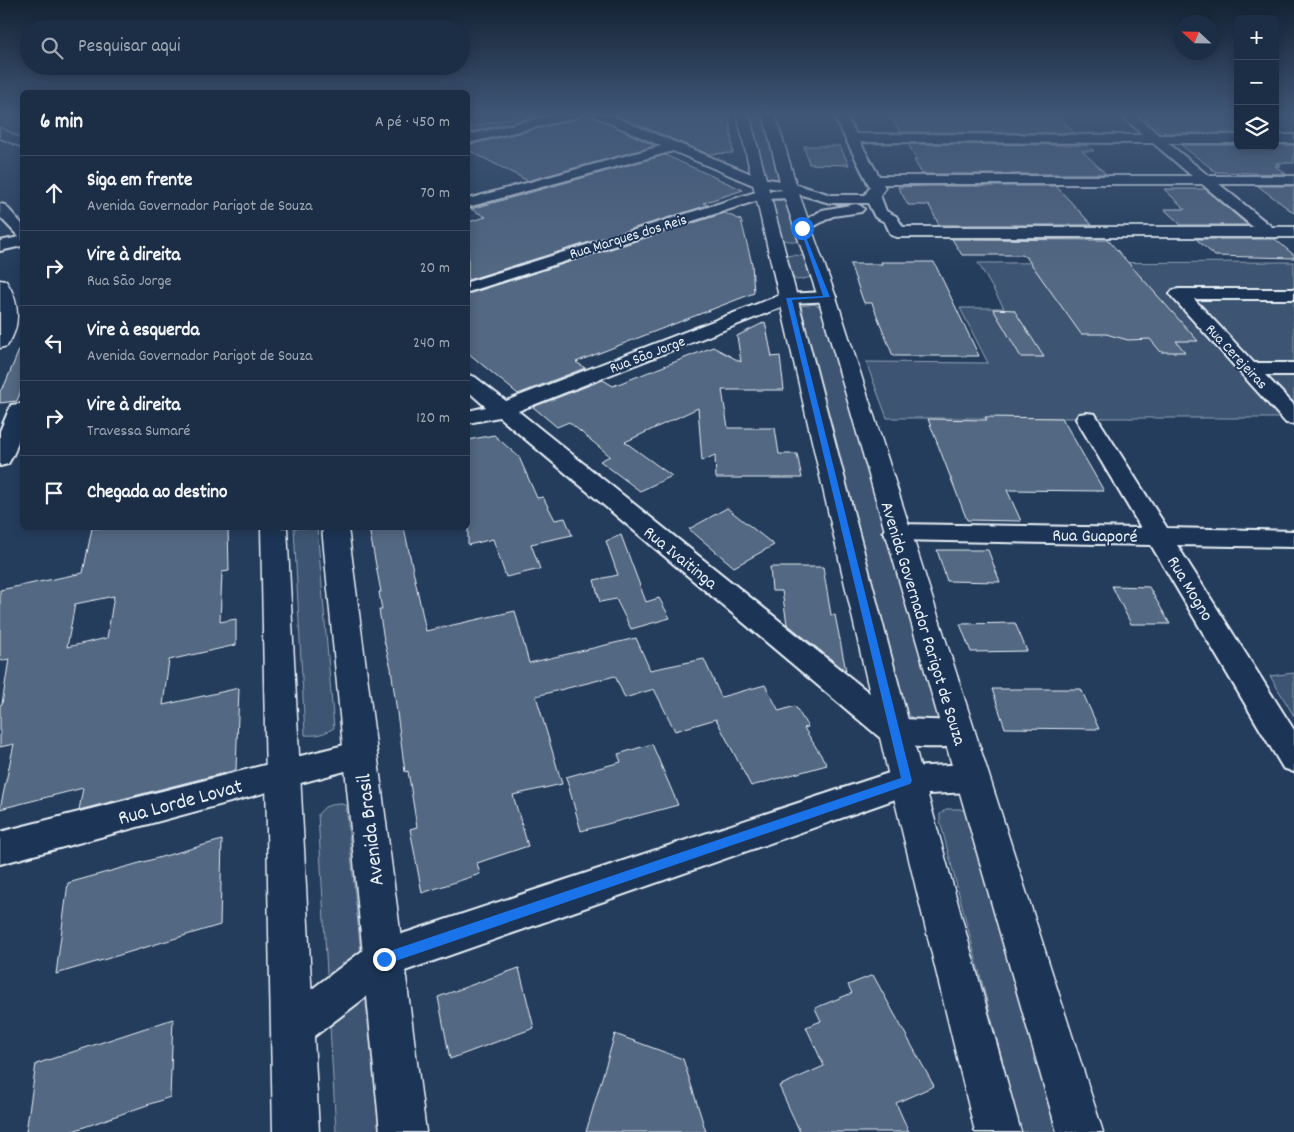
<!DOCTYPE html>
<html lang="pt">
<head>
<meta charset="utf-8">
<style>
	body { margin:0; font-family:Dekko,sans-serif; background:#293a51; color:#f1f3f6 }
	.controls { position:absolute; right:15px; top:15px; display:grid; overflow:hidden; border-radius:8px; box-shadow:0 2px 12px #0003 }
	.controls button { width:45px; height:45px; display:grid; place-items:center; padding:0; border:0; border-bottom:1px solid #3a4a5f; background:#1c2e46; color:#f1f3f6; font:25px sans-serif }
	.compass { position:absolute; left:1174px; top:15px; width:45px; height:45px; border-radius:50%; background:#1c2e46; box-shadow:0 2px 12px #0003; rotate:292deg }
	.stop { position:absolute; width:15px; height:15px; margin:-11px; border:4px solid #1a73e8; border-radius:50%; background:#fff }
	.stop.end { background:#1a73e8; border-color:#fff; box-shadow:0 1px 5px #0008 }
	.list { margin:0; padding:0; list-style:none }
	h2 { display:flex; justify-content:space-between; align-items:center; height:65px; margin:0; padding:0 20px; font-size:21px }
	h2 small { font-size:16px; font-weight:400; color:#a0a8b3 }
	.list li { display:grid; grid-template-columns:32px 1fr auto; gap:15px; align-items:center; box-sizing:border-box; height:75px; padding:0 20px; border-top:1px solid #3a4a5f }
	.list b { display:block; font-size:19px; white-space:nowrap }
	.list p { margin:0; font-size:16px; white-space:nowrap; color:#a0a8b3 }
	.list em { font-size:16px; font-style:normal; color:#a0a8b3 }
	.icon { flex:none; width:28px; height:28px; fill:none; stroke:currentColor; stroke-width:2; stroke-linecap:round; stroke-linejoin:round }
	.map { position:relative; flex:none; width:1294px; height:1132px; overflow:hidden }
	.search { position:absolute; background:#1c2e46; box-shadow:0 2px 12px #0003; left:20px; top:20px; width:450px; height:55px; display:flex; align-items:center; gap:12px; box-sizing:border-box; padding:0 18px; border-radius:28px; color:#a0a8b3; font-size:19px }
	.panel { position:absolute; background:#1c2e46; box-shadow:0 2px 12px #0003; left:20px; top:90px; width:450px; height:440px; border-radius:8px }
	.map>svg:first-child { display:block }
	.green { fill:#3e5472; stroke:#93a2b5 }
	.building { fill:#536782; stroke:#e8f1f8; fill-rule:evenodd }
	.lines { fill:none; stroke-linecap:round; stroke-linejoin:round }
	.street-casing { stroke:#e8f1f8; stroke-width:4 }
	.secondary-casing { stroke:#e8f1f8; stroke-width:3 }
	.street { fill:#1d3557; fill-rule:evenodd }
	.secondary { fill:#1d3557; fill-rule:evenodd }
	.route { fill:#1a73e8 }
	.labels { text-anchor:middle; stroke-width:4; stroke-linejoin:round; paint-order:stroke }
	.far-street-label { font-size:15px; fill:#e8f1f8; stroke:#1d3557 }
	.street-label { font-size:18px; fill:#e8f1f8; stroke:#1d3557 }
	.near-street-label { font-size:21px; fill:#e8f1f8; stroke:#1d3557 }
</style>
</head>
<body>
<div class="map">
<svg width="1294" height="1132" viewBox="0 0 1294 1132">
	<rect width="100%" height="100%" fill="#253d5d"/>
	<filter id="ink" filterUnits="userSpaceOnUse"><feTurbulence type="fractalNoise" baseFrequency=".02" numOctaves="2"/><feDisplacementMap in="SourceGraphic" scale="10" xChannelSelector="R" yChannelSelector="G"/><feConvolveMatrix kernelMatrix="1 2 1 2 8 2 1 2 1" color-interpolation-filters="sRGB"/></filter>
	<g filter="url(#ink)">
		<path class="green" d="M750 114H764L782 180 779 181 766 178Z
			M776 200 788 202 801 240 798 242 783 240 772 202Z
			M792 255 806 256 812 277 797 280 791 277 787 256Z
			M1294 262V418H887L866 362 988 363 960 308H1004L978 263Z
			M814 304 823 308 942 720C931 726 918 722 908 715L801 306Z
			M294 528H317L334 728C324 734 317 736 305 735Z
			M1294 673V716L1270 676Z
			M337 803 346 805 379 1132H336L318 814 325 807Z
			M946 809H960L969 813 1067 1132H1021L940 821V814Z"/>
		<path class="building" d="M525 114H547L468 133V128Z
			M582 114H588L655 146 528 181 468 150V145L578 119Z
			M613 114H729L733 153 708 154Z
			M889 114H1055L1075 133 900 132Z
			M1140 114H1238V133H1165Z
			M908 144 1088 145 1094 151H1082L1106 174H922L914 160H917Z
			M1181 145H1294V163H1276L1281 166H1275L1286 174 1216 172Z
			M804 146H840L849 165 809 164Z
			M665 155 743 190 703 203 708 205 468 280V222L486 217 471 209Z
			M929 186H1056L1092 225H939L929 205H908L898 187Z
			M1258 186H1294V213Z
			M1164 189H1205L1248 225H1181L1164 209H1185Z
			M725 213 741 220 752 264 754 293 576 362 585 368 518 394 468 353V294Z
			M952 239 1108 240 1198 341H1176L1185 352H1161L1150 339 1128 340 1106 334H1081L1027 258 1022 255H962Z
			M1196 239H1275L1294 255V258L1215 256Z
			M881 262H934L979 356H893L872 303H864L850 264H882Z
			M993 309 1014 310 1044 357H1021Z
			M765 322 772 357 780 356 784 390H722L728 428H775L779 454H797L802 478H716L715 455 702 461 698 408 625 442 672 476 640 491 600 461 610 456 569 422 557 427 533 407 603 380 613 386 713 347 741 362 737 336Z
			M22 343V388L17 401 0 403V391L5 384Z
			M985 417 1062 418 1104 491 1007 490 1021 521 967 520 928 419 987 420Z
			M494 435 519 457 537 498 543 497 555 520 565 518 572 535 531 544 540 569 506 577 493 539 468 545V440Z
			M727 508 774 545 734 567 689 529Z
			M92 528H228L229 571 222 572 220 622 236 619V645L169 660 163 705 239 688 236 770 79 810 83 788 0 809 14 744 0 747V705L2 704 9 659 0 661V590L83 573ZM114 596 107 638 67 647 75 604Z
			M369 528H404L426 631 515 611 529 663 636 638 650 670 704 659 721 697 765 685 779 711 795 706 808 727 804 728 827 765 751 786 716 719 675 731 654 689 625 698 615 676 536 696 562 784 513 795 528 846 477 863 480 874 422 893 410 829 417 827 408 771 405 772 391 668 384 640 379 610H382L379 592H381Z
			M621 535 646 602 659 598 670 618 631 629 616 599 600 602 594 580 618 575 606 541Z
			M937 550H988L1000 582 947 581Z
			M770 567H823L831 615H835L846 671 787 624 782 591H772Z
			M1112 586 1149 587 1170 624H1131Z
			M1015 623 1027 651 971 652 960 624Z
			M992 689H1081L1099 729 1005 728Z
			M652 744 678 805 581 831 566 777 621 762 618 754Z
			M222 840 220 925 56 974 68 883Z
			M519 968 534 1028 450 1059 438 997Z
			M873 975 934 1086 896 1103 909 1132H800L779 1086 824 1066 806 1027 821 1021 815 1008 852 993 848 985Z
			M173 1019 170 1097 70 1132H26L36 1064Z
			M615 1034 683 1059 706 1132H586Z"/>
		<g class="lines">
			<defs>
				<path id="street" d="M557 114H580L578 117 468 143V135Z
					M590 114H607L761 178 788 182 831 195H865L870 187 833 114H845L856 134 1143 135 1120 114H1134L1159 135H1238V143H1168L1209 176H1294V184H1219L1272 227H1294V237H897L891 235 885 222 875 217 868 203H830L798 194 791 198 762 199 468 292V282L756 192 785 190 753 185 673 151 468 207V199L661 146ZM860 142 1153 143 1192 176H879ZM883 184H1202L1253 227H903L896 216 886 211 880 195 885 188Z
					M1275 135H1294V143H1275Z
					M0 204 5 205 22 224V246L0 251V241L19 237 0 217Z
					M856 204 861 206 864 209 861 212 833 216 802 233 794 228 822 210Z
					M1179 289H1294V299H1194L1254 363H1294V375H1265L1294 405V424L1286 423 1173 298 1170 294 1173 290Z
					M827 292 833 293 836 297 833 301 792 303 518 411 902 719 958 721 969 725 974 734 969 743C949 750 905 748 884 741L499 417 468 423V411L486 407 468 391V375L475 377 506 401 783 294Z
					M19 404H22C22 425 20 446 8 464L0 466V431L11 405Z
					M1087 413 1095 414 1098 419 1167 528 1294 531V547L1177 545 1294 730V772L1283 768 1151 545 896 540 887 538 883 532 887 526 896 524 1141 528 1076 419 1079 414Z
					M360 741 371 744 376 754 371 764 0 864V832Z
					M971 764 983 768 987 778 983 788 971 792 907 795 396 974 307 1042 293 1048 279 1042 273 1028 279 1014 370 945 384 940 907 767Z"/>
				<path id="secondary" d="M737 114H749L924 781 1021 1132H975L890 781Z
					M763 114H775L799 194 836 297 1103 1132H1057L818 297 783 194Z
					M0 128 22 139V147L0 138Z
					M0 280 6 281C20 301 21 327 7 346L0 348Z
					M261 528H287L319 1132H273Z
					M322 528H348L426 1132H380Z"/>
			</defs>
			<use href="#street" class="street-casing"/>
			<use href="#secondary" class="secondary-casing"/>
			<use href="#street" class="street"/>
			<use href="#secondary" class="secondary"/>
		</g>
	</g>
	<linearGradient id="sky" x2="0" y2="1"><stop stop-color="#142233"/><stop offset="0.42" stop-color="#405778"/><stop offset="1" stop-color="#405778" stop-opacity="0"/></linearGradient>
	<rect width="1294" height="273" fill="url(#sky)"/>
	<path class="route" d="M802 227 830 297 792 300 912 781 910 784 384 965 380 963 378 959 380 955 384 953 901 778 786 298 823 296 800 228Z"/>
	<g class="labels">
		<g class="far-street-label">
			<text transform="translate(628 236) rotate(-17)" y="5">Rua Marques dos Reis</text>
			<text transform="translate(647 354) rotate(-21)" y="5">Rua São Jorge</text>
			<text transform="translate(1237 356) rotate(47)" y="5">Rua Cerejeiras</text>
		</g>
		<g class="street-label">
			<text transform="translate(1095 535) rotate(1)" y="6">Rua Guaporé</text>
			<text transform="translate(681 557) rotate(39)" y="6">Rua Ivaitinga</text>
			<text transform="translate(1191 588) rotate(59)" y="6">Rua Mogno</text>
			<text transform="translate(924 623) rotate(73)" y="6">Avenida Governador Parigot de Souza</text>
		</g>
		<g class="near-street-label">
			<text transform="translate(180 801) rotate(-15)" y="7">Rua Lorde Lovat</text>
			<text transform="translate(369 830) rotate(-97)" y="7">Avenida Brasil</text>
		</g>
	</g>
</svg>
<div class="controls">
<button>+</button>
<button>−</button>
<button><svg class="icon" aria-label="layers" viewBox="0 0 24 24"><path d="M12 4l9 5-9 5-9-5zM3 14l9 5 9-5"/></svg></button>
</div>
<svg class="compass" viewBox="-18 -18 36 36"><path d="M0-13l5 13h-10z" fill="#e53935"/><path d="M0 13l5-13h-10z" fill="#a0a8b3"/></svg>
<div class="stop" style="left:802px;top:228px"></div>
<div class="stop end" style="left:384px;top:959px"></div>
<div class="search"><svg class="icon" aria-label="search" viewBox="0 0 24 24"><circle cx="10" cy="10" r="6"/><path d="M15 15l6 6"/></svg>Pesquisar aqui</div>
<section class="panel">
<h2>6 min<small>A pé · 450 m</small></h2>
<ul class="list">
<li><svg class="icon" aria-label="ahead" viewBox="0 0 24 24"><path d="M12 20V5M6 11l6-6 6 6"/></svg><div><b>Siga em frente</b><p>Avenida Governador Parigot de Souza</p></div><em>70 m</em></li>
<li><svg class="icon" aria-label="right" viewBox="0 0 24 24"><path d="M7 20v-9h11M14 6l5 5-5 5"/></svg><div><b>Vire à direita</b><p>Rua São Jorge</p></div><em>20 m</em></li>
<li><svg class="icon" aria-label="left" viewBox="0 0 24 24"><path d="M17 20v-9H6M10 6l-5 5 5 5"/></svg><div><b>Vire à esquerda</b><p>Avenida Governador Parigot de Souza</p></div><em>240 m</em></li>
<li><svg class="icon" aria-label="right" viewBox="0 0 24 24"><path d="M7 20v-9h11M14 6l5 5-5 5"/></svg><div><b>Vire à direita</b><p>Travessa Sumaré</p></div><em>120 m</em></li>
<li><svg class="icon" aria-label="arrive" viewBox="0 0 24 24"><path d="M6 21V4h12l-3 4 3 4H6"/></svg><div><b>Chegada ao destino</b></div></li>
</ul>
</section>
</div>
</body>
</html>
